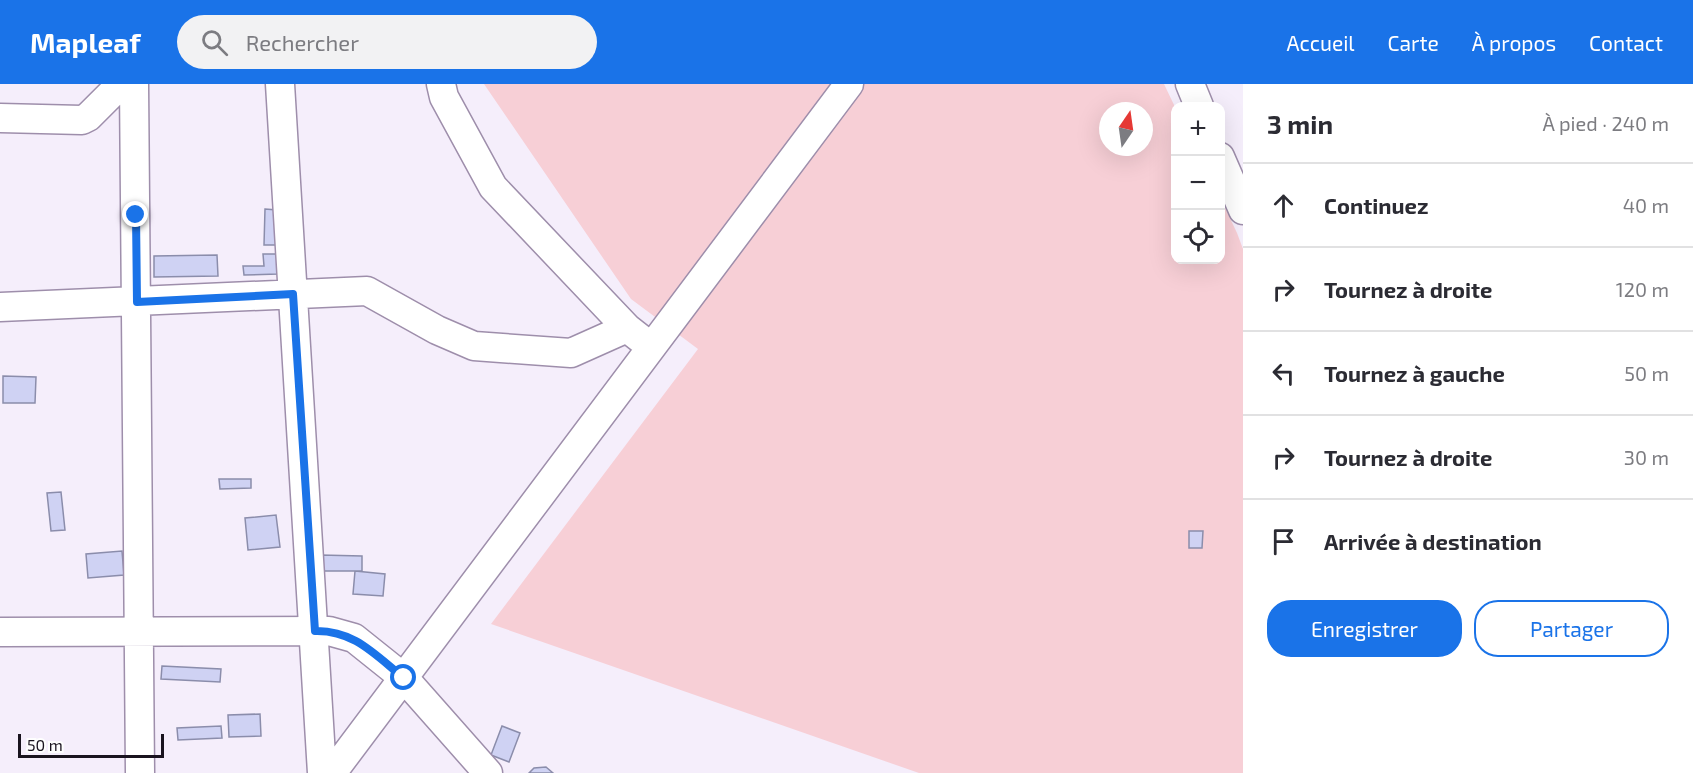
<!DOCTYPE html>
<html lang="fr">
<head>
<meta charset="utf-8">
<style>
	body { margin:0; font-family:"Exo 2",sans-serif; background:#f2f2f3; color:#2b2b33 }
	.controls { position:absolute; right:18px; top:18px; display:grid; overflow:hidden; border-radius:12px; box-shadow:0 6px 24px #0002 }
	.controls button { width:54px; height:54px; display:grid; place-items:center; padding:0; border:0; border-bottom:2px solid #e1e1e2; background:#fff; color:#2b2b33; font:30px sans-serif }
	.compass { position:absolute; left:1099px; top:18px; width:54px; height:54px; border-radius:50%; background:#fff; box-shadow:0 6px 24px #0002; rotate:13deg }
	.scale { position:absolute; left:18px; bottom:15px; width:146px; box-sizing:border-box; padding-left:6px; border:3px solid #19131e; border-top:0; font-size:16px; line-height:21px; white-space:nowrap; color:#19131e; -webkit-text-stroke:4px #fefefe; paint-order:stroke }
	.stop { position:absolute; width:18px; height:18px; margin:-14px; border:4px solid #1a73e8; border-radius:50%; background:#fff }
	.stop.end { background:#1a73e8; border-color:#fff; box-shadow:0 2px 6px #0008 }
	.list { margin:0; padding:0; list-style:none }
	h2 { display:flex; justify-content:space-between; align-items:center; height:78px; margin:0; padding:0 24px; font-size:26px }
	h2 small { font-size:20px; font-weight:400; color:#7c7c81 }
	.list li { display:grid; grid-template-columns:39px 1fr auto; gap:18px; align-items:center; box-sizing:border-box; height:84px; padding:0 24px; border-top:2px solid #e1e1e2 }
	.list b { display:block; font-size:22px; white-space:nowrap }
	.list em { font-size:20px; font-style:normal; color:#7c7c81 }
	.actions { display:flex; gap:12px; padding:18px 24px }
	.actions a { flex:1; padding:14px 0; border:2px solid #1a73e8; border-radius:24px; text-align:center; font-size:21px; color:#1a73e8 }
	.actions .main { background:#1a73e8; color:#fff }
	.icon { flex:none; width:33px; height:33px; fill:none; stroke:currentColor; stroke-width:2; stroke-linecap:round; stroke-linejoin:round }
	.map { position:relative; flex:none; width:1243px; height:689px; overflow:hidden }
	header { display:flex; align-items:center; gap:36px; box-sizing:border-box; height:84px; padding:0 30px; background:#1a73e8; color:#fff }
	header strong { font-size:28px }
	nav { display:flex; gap:33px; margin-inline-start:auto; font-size:21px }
	.search { width:420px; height:54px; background:#f2f2f3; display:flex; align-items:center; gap:15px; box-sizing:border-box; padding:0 21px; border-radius:33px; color:#7c7c81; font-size:22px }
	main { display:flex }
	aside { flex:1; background:#fff }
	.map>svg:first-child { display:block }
	.green { fill:#f7cfd6; fill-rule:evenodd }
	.building { fill:#cfd2f3; stroke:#8b8dab; stroke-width:1.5 }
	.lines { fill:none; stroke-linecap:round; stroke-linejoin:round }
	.minor-casing { stroke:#9e8eab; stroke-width:31 }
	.minor { stroke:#fff; stroke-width:28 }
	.route { stroke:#1a73e8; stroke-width:8 }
</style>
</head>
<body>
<header>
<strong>Mapleaf</strong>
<div class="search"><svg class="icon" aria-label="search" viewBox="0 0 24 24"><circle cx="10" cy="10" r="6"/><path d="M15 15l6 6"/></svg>Rechercher</div>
<nav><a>Accueil</a><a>Carte</a><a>À propos</a><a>Contact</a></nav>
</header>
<main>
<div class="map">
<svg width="1243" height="689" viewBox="0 0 1243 689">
	<rect width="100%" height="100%" fill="#f5eefb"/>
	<path class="green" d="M484 0H1164L1175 23 1176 176H1220L1221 115 1237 149 1243 165V689H919L491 540 698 265 631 215ZM1108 27H1144V63H1108Z"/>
	<path class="building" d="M265 125 277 126 276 161H264Z
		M263 170H277L278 190 244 191 243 182H264Z
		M217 171 218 192 154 193V172Z
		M3 292 36 293 35 319H3Z
		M219 395H251V404L220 405Z
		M61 408 65 446 51 447 47 409Z
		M276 431 280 463 248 466 245 434Z
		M1189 447H1203L1202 464H1189Z
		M122 467 124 491 88 494 86 470Z
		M320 471 362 472V487H319Z
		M355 487 385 490 383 512 353 510Z
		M162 582 221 585 220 598 161 595Z
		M260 630 261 652 229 653 228 631Z
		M221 642 222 654 178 656 177 644Z
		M502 642 520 649 509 678 491 671Z
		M546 683 553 689H529L534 684Z"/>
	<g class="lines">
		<defs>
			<path id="minor" d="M134 0 140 689
				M280 0 322 689
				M441 0 444 13 493 103 627 244 641 255
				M1190 0 1199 22
				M0 34 82 36 88 33 121 0
				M1220 73 1243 126
				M0 223 367 207 437 246 474 262 571 269 627 244
				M0 548 329 547 354 554 404 594 488 689
				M332 689 849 0"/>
		</defs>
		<use href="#minor" class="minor-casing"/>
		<use href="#minor" class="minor"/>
	</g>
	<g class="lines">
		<path class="route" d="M136 131 137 218 293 210 315 547C354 546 375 571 404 594"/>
	</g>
</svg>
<div class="controls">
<button>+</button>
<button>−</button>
<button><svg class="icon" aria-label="locate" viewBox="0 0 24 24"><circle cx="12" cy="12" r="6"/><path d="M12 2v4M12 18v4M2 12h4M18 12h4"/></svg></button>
</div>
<svg class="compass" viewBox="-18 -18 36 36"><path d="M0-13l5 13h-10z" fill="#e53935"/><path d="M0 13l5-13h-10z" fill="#7c7c81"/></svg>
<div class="scale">50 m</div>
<div class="stop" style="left:404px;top:594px"></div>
<div class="stop end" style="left:136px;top:131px"></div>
</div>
<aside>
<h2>3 min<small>À pied · 240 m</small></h2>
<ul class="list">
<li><svg class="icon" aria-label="ahead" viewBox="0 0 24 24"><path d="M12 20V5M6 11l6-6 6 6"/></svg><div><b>Continuez</b></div><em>40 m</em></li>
<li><svg class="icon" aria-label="right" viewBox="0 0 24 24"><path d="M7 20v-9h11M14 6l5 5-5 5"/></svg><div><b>Tournez à droite</b></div><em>120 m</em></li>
<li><svg class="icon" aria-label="left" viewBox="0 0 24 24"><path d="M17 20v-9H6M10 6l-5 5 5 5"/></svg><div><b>Tournez à gauche</b></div><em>50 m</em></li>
<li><svg class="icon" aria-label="right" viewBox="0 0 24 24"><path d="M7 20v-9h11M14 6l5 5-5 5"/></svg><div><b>Tournez à droite</b></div><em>30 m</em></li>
<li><svg class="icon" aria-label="arrive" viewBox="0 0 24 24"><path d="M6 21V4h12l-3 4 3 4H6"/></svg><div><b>Arrivée à destination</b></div></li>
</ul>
<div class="actions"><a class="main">Enregistrer</a><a>Partager</a></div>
</aside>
</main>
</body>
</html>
